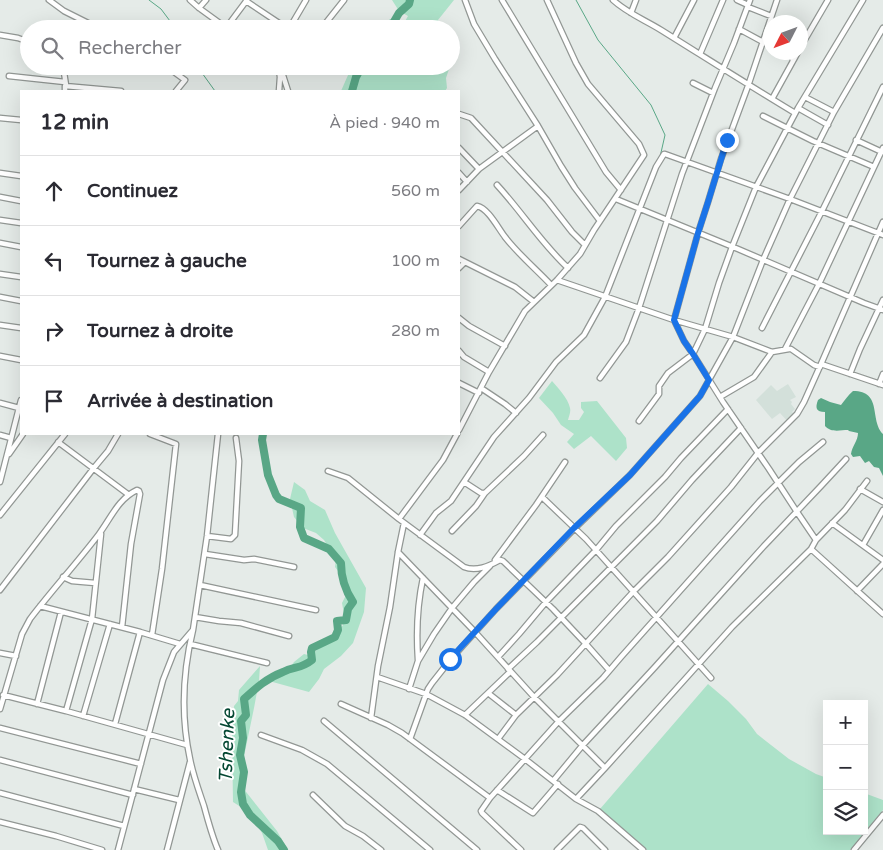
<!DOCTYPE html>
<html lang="fr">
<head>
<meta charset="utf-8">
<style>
	body { margin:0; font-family:"Varela Round",sans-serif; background:#f2f2f3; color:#2b2b33 }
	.controls { position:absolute; right:15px; bottom:15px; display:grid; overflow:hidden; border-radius:0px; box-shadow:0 5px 20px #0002 }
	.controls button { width:45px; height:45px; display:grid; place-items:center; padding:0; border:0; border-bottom:1px solid #e1e1e2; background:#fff; color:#2b2b33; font:25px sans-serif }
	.compass { position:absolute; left:763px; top:15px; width:45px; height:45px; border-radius:50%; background:#fff; box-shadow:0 5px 20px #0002; rotate:228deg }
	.stop { position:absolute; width:15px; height:15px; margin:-11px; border:4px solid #1a73e8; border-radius:50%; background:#fff }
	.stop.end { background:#1a73e8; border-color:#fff; box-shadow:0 1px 5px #0008 }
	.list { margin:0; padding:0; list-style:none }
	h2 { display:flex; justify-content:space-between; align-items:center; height:65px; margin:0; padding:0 20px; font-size:21px }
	h2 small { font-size:16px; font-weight:400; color:#7c7c81 }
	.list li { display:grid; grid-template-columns:32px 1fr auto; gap:15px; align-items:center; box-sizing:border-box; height:70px; padding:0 20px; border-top:1px solid #e1e1e2 }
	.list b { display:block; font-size:19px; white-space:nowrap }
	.list em { font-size:16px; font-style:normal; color:#7c7c81 }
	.icon { flex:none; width:28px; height:28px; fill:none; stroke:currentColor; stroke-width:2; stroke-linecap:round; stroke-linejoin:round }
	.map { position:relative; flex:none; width:883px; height:850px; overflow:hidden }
	.search { position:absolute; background:#fff; box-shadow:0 5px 20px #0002; left:20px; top:20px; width:440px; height:55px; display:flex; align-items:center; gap:12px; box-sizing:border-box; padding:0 18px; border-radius:28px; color:#7c7c81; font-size:19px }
	.panel { position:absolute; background:#fff; box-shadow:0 5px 20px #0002; left:20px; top:90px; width:440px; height:345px; border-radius:0px }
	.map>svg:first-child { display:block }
	.built { fill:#d3e0da }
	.green { fill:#ade2c9 }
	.water { fill:#59a786 }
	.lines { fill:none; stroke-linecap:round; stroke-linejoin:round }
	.stream { stroke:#59a786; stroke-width:1 }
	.river { stroke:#59a786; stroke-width:8 }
	.minor-casing { stroke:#929794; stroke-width:7 }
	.minor { stroke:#fff; stroke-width:4.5 }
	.route { stroke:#1a73e8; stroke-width:6 }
	.labels { text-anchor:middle; stroke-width:4; stroke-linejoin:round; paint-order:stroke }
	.water-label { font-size:19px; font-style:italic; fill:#054833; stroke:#fff }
</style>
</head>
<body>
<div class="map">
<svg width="883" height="850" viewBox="0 0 883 850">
	<rect width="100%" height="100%" fill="#e5ebe8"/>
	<path class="built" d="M788 384 796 397 790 400 792 402 791 404 795 409 792 412 796 416 789 423 780 413 772 419 756 400 771 385 777 391Z"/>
	<path class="green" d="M392 0H454L438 20 443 29H379L390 19 404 23 408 16 399 11Z
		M352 66H450L446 78 447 88 445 91H341Z
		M552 381C558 388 568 398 570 408 571 412 569 416 568 420H579L584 412 581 408V402L597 401 626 438 627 448 616 461 591 436 574 449 567 442 574 434 561 425 553 413 539 398Z
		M294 482 305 490 310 501 325 510 335 533 366 588 364 612 353 643 341 656 324 669 319 679 309 692 269 681 271 674 286 673 294 662 304 654 312 656 322 643 331 641 343 625 344 614 342 603 347 593 342 576 335 567 336 559 324 540 316 533 303 528 294 517 290 499Z
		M260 666 259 681 254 708 241 771 243 788 277 831 288 850H268L262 833 259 828 244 809 233 802 232 732 234 706 238 701 239 690Z
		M708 684 728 701 746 719 757 734 789 759 816 774 827 778V831H864V793L883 800V810L850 850H647L600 809Z"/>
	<path class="water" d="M853 391C883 391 869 420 883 434V476L879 468 874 467 869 461 865 463 860 456 853 457 851 454C852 446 858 441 858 433L849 431 848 430C840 430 831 433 825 426V412C816 412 815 408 818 400L821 398 830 402 841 405C845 400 848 395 853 391Z"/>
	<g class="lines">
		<path class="stream" d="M149 0 161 9 176 29
			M576 0 598 40 651 105 665 135 660 157
			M197 66 215 91"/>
		<path class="river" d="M388 29 392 25 399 13 409 4 410 0
			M352 91 356 77 362 66
			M263 434 262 440 268 475 276 495 279 499 301 508 300 527 304 538 329 549 341 563C341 578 345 590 353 602L348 609 346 620 337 621 338 630 335 637 312 648 311 652 312 660C301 669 295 666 283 672 267 678 256 688 244 699L246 715 241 721 243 738 240 755 244 772 241 792 243 804 250 815 278 841 284 850"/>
		<defs>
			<path id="minor" d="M49 0 64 11 96 27V29
				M190 0 199 8 228 29
				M465 0 474 24 495 59 538 126 561 166 575 188 600 221
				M502 0 606 172 621 190
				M613 0C627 13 645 20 661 30 706 58 750 86 795 113
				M737 0 748 5
				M777 0 748 86 721 159 708 202 698 233 674 320 684 341 693 354 723 402 769 469 797 512 816 540
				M246 1 288 29
				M748 7 771 16
				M199 8 206 0
				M631 13 636 0
				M226 28 247 0
				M289 29 306 0
				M321 29 344 0
				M739 29 763 42
				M0 35 18 38 29 42
				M674 38 694 0
				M800 48 828 0
				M791 52 793 61
				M700 54 723 0
				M63 66 66 85
				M164 66 174 72 185 80 176 91
				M280 66 288 91
				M214 69 216 66
				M9 76 65 82
				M693 83 713 93
				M65 91V86L121 91
				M279 91 280 77 279 70
				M805 97 834 112
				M772 99 798 52
				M798 108 828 125
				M459 114 471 118 547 200 572 232 585 245
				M763 116 813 141 874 167
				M0 118 21 120
				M856 140 882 152
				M459 148 479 169
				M0 173 21 176
				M459 173 467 182
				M497 185C522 212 541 243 568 268
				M459 190 479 169 538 126
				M0 197 21 201
				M616 199 738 249 864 303 883 310
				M0 220 21 223
				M883 222 821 364 883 385
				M459 226 477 206C488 208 498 228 505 237 519 255 536 269 551 285
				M0 243 21 247
				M459 259 515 287 534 302
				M459 268 465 262
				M0 274 21 277
				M557 280 674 320 733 337 772 352 789 349H791L814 365 820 367
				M0 297 21 301
				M459 318 469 326 505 346
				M0 325 21 328
				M762 328 822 211 883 87
				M785 349 819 284 883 148
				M459 351 464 357 489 372
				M0 356 21 360
				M850 374 860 349 883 300
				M600 378 626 342 639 308 682 174 715 88 734 43 750 0
				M459 383 479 393
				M879 384 883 374
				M481 388 505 404 516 413
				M720 397 754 377 772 352
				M0 403 19 408
				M639 421 659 394V386L668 373 693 354 705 329 719 283 732 247 756 187 798 108 863 0
				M459 430 489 372 525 311 557 280 580 254 594 230 644 155 639 144 588 84 576 63 547 0
				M150 434 176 444 162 569 152 635
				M0 435 11 438
				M58 442 129 495
				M9 454 23 434
				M328 471 348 478 399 519 464 567C476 572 489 566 500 560L503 561 553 609 586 644 609 670
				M0 482 21 400
				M464 482 481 493H485L524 456 543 435
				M860 489 883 502
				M542 497 586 539 711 678
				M0 515 65 434
				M399 519 443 460 457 434
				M832 523 883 560
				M452 531 476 506 485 493
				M420 535 436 513 451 501 494 437 529 398 556 362 584 335 605 297 656 167 664 154H665L790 199 883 235
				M207 536 231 539 235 535 239 461 236 438
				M863 545 883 510
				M811 549 883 614
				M398 552 475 632 534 697 605 768
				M205 554 244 560 254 559 294 567
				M495 560 536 505 565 462
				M63 577 72 581 95 583
				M200 585 316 610
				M0 590 93 469 108 451 118 434
				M857 591 883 564
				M40 606 140 632 180 644
				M195 617 219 621 241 623 289 636
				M190 644 267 663
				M0 653 16 656
				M498 657 519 634 546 602 596 550 616 526 665 477 681 458 728 409
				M418 660C416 631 417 606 423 578
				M508 669 537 642 657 521 692 480 741 428
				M377 677 426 694 465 715 525 759 576 799 598 811 643 850
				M409 689 418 661 434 634 452 608 474 582 490 566
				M488 693 516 715
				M3 695 66 711 187 745
				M37 704 61 612
				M341 704 388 725 402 733 490 798 481 811 482 813 521 850
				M0 709 22 634 30 619C52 590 77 563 99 534 111 518 118 499 137 490L139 491 140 494 131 544 122 627
				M66 711 92 619 101 534
				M465 715 510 672
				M83 716 110 624
				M371 718 378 666 390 607 398 552 404 523
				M324 721 477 850
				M115 724 140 632
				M0 728 141 764
				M261 735 302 750 327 764 430 850
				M410 739 428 689 432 683 451 659 496 609 575 528 630 475 700 396 733 337 763 260 790 199 834 112 883 28
				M498 739 516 715 557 675 633 592 668 557 731 487 758 453 797 414 804 402 821 364
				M0 760 133 795
				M553 781 582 746 655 667 764 546 821 486 846 459
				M134 789 179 800
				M497 790 533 813 558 784
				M0 793 124 826
				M313 795 345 826 363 836 381 850
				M490 798 559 721 603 678 621 657 760 501 799 462 823 442
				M576 799 605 768 732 627 811 549 816 540 845 510 867 481
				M0 822 56 836 102 850
				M118 850 163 680 174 652 192 631
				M167 850 190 762
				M218 850C212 836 208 821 204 806 199 791 193 775 190 759 181 717 183 671 193 630L207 536 218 434
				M557 850 580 827 583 828 605 850
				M854 850 883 815"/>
		</defs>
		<use href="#minor" class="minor-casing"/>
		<use href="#minor" class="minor"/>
	</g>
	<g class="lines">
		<path class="route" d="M450 659 496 609 574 528 630 475 700 396 709 380 693 354 684 341 674 320 698 233 708 202 727 140"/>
	</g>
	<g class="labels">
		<g class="water-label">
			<text transform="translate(226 746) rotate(-88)" y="7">Tshenke</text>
		</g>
	</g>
</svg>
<div class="controls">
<button>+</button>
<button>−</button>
<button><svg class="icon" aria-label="layers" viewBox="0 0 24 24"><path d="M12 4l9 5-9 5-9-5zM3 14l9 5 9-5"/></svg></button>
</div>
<svg class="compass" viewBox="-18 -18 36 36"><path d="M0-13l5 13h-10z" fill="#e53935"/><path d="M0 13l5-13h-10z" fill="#7c7c81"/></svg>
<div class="stop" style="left:450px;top:659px"></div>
<div class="stop end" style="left:727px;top:140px"></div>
<div class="search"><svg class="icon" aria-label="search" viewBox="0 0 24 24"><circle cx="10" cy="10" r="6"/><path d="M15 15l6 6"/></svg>Rechercher</div>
<section class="panel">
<h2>12 min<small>À pied · 940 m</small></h2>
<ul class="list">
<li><svg class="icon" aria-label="ahead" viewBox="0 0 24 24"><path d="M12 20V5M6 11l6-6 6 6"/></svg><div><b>Continuez</b></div><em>560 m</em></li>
<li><svg class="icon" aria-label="left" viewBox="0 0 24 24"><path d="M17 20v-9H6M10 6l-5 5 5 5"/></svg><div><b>Tournez à gauche</b></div><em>100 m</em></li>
<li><svg class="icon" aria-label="right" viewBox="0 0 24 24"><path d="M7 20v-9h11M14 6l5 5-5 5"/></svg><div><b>Tournez à droite</b></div><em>280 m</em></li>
<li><svg class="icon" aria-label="arrive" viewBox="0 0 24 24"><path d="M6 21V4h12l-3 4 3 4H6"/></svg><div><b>Arrivée à destination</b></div></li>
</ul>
</section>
</div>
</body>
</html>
